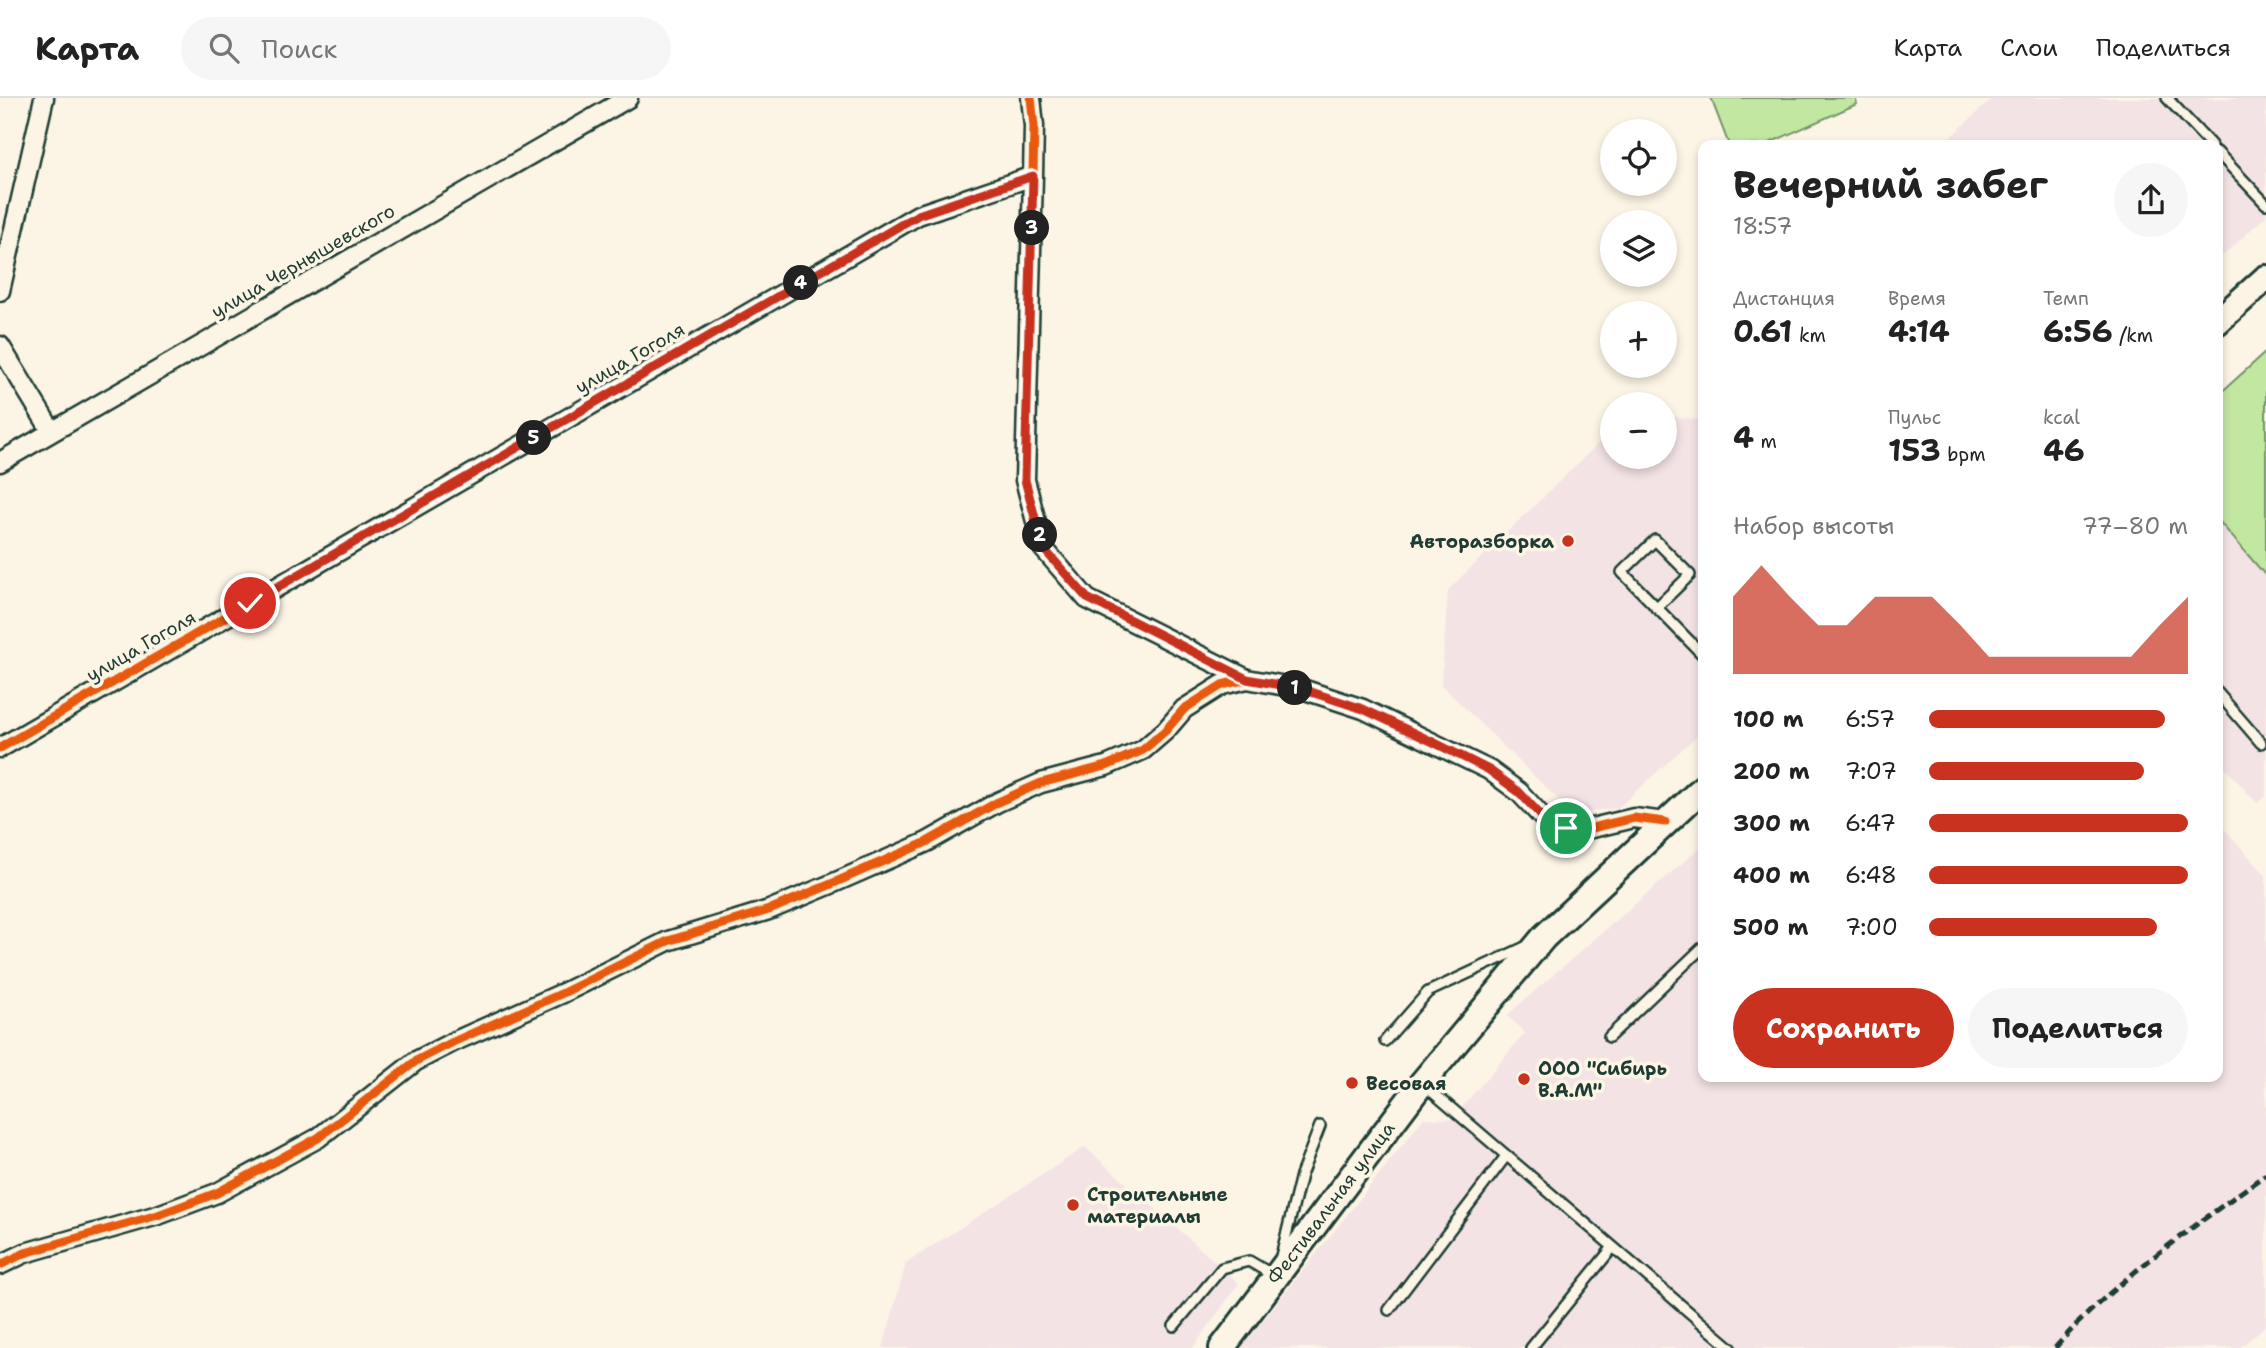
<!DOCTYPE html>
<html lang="ru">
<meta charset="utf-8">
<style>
:root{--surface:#fff;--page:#f6f6f6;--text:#222;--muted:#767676;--line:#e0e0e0;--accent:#c8321e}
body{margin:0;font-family:"Shantell Sans",sans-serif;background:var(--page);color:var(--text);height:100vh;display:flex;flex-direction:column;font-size:26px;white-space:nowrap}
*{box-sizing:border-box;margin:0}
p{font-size:23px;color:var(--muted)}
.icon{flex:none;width:38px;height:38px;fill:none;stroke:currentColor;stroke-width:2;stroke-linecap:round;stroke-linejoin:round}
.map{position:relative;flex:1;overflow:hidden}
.drawer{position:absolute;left:1698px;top:42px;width:525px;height:942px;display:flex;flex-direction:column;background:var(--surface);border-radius:14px;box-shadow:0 4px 10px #0003}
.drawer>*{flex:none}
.tools{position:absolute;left:1600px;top:21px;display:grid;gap:14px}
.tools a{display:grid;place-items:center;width:77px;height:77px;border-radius:50%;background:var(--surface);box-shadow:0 4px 10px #0003;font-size:35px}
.pin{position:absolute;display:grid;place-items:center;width:60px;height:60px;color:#fff;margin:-30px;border:4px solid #fff;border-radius:50%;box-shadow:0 2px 7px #0007}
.km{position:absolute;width:35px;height:35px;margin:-18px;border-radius:50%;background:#222;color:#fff;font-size:19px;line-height:35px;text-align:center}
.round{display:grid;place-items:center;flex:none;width:74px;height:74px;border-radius:37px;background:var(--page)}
.overview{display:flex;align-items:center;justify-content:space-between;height:119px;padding:0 35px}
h1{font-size:38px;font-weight:700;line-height:52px}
.metrics{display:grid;grid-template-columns:repeat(3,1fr);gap:10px;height:119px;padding:7px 35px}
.metrics div{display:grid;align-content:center}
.metrics b{font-size:30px;font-weight:700}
.metrics small{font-size:19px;font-weight:400}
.metrics p{font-size:19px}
.chart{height:196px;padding:14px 35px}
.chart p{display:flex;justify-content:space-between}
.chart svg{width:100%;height:126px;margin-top:7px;fill:var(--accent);opacity:.7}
.cta{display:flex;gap:14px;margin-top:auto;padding:14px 35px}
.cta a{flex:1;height:80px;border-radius:42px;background:var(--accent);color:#fff;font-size:28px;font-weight:700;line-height:80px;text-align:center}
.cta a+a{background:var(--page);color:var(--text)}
ul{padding:0 35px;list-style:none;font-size:23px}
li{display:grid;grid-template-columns:112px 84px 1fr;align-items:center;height:52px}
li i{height:18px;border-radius:9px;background:var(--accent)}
header{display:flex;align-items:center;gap:42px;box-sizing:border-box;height:98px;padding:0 35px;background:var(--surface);border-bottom:2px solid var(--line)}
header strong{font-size:33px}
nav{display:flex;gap:38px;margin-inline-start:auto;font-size:24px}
.search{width:490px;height:63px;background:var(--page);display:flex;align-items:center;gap:18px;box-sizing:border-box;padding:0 24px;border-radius:38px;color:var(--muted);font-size:26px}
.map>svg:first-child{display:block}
.built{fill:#f4e3e4}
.green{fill:#c2e7a1;stroke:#70926a;stroke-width:2}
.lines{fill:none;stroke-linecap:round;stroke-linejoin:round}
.service-casing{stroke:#1f3d34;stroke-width:14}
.minor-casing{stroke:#1f3d34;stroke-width:23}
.secondary-casing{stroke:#1f3d34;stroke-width:30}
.service{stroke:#fcf5e5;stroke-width:9}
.minor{stroke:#fcf5e5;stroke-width:18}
.secondary{stroke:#fcf5e5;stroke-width:24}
.rail{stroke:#1f3d34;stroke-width:5;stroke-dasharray:10 5;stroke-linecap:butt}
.cycleway-casing{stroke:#fcf5e5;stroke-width:13}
.cycleway{stroke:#e8590c;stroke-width:9}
.route-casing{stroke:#fff;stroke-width:14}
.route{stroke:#c8321e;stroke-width:9}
.poi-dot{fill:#c8321e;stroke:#fcf5e5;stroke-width:2.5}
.labels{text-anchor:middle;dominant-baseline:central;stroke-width:7;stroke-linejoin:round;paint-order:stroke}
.street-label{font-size:19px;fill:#1f3d34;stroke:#fcf5e5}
.poi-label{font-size:19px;font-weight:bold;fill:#1f3d34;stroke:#fcf5e5;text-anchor:start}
</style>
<header>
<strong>Карта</strong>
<div class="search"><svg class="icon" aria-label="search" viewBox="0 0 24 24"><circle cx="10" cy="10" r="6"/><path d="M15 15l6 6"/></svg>Поиск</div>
<nav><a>Карта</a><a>Слои</a><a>Поделиться</a></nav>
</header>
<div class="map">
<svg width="2266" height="1250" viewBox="0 0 2266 1250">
<rect width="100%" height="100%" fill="#fcf5e5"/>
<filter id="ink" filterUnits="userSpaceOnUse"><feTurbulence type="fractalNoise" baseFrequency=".0143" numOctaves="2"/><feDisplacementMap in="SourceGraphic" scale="14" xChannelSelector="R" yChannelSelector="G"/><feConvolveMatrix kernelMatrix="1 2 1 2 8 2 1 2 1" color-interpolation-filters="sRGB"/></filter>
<g filter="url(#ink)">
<path class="built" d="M1993,0H2266V118L2217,163V47H1942Z
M1664,318L1703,322V632L1618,710L1573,716L1441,587L1448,492L1612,332V359H1664Z
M2217,421L2266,478V698L2257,705L2217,661Z
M2217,723L2266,777V1227L2240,1250H1241L1424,1020L1452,1021L1525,935L1507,917L1703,747V978H2217Z
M1085,1049L1239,1185L1193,1250H883L906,1165Z"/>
<path class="green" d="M1711,0H1855L1857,6L1765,47H1729Z
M2266,254V478L2217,421V298Z"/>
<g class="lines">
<g class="service-casing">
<path id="service" d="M2167,0L2211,47
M2217,54L2266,106
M1656,510L1690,477L1655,442L1622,474L1703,557
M2217,594L2261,645
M1609,939L1703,849
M1385,943L1428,894L1527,848
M1423,986L1731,1250
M1281,1158L1301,1077L1320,1028
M1389,1212L1506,1058
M1174,1228L1222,1170L1249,1163L1273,1177
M1531,1250L1613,1149"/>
</g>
<g class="minor-casing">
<path id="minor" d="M1033,78L1025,382L1043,450L1087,501L1247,581
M0,193L44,0
M0,248L51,332
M0,364L628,0
M0,650L918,117L1033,78L1034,28L1031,0
M0,1167L25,1155L158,1117L217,1095L318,1040L416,963L453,944L563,895L668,843L769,812L829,787L927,744L998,704L1041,685L1106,668L1143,652L1166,632L1184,611L1222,587L1247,581L1302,591L1363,611L1489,672L1519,694L1548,725L1566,730H1592L1634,720L1665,724"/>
</g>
<g class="secondary-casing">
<path id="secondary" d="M2217,224L2266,180
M1222,1250L1422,985L1544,839L1703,690"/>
</g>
<use href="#service" class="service"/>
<use href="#minor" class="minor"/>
<use href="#secondary" class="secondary"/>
<path class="rail" d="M2055,1250C2115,1181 2193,1130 2266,1076"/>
<g class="cycleway-casing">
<path id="cycleway" d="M0,650L918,117L1033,78L1034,28L1031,0
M0,1167L25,1155L158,1117L217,1095L318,1040L416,963L453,944L563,895L668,843L769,812L829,787L927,744L998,704L1041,685L1106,668L1143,652L1166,632L1184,611L1222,587L1247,581L1302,591L1363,611L1489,672L1519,694L1548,725L1566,730H1592L1634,720L1665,724"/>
</g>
<use href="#cycleway" class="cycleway"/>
</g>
</g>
<g class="lines" filter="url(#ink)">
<g class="route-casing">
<path id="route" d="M250,505L918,117L1033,78L1025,382L1043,450L1087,500L1247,581L1302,591L1363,611L1433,644L1489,672L1519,694L1548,725L1566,730"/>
</g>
<use href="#route" class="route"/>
</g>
<g class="poi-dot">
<circle cx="1568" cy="443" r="7"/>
<circle cx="1524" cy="981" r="7"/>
<circle cx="1352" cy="985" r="7"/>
<circle cx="1073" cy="1107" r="7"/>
</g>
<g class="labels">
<g class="street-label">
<text transform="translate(303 163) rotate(-30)">улица Чернышевского</text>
<text transform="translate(630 260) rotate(-30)">улица Гоголя</text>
<text transform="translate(141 548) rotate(-30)">улица Гоголя</text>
<text transform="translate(1331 1105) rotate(-53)">Фестивальная улица</text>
</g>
<g class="poi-label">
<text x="1554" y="443" text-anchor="end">Авторазборка</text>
<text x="1538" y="970">ООО "Сибирь<tspan x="1538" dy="22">В.А.М"</tspan></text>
<text x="1366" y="985">Весовая</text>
<text x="1087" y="1096">Строительные<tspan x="1087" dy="22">материалы</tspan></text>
</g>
</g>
</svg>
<div class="tools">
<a><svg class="icon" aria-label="locate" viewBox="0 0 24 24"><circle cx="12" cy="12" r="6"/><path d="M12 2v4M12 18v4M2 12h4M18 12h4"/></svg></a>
<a><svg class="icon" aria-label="layers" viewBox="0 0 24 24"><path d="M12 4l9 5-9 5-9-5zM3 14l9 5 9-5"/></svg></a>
<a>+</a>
<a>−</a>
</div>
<div class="pin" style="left:1566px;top:730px;background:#1e9e55"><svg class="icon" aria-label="arrive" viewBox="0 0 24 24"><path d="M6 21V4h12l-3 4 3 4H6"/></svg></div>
<div class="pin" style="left:250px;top:505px;background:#d93025"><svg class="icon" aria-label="check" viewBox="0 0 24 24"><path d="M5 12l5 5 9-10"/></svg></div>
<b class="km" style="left:1295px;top:590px">1</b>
<b class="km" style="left:1040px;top:437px">2</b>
<b class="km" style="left:1032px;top:130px">3</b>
<b class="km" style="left:801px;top:185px">4</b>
<b class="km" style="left:534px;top:340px">5</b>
<section class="drawer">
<div class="overview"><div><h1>Вечерний забег</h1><p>18:57</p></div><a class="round"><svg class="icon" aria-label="share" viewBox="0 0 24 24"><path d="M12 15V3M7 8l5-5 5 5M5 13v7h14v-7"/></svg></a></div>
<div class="metrics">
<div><p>Дистанция</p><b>0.61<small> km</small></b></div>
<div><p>Время</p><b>4:14</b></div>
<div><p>Темп</p><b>6:56<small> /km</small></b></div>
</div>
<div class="metrics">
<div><b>4<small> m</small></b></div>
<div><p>Пульс</p><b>153<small> bpm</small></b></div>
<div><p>kcal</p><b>46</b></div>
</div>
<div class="chart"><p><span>Набор высоты</span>77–80 m</p>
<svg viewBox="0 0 160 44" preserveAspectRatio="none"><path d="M0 44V17L10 6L20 17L30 27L40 27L50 17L60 17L70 17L80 27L90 38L100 38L110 38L120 38L130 38L140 38L150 27L160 17V44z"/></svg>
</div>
<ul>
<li><b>100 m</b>6:57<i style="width:91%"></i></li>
<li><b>200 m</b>7:07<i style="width:83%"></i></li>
<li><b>300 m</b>6:47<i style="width:100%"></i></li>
<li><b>400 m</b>6:48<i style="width:100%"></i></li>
<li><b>500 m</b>7:00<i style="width:88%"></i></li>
</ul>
<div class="cta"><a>Сохранить</a><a>Поделиться</a></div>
</section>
</div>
